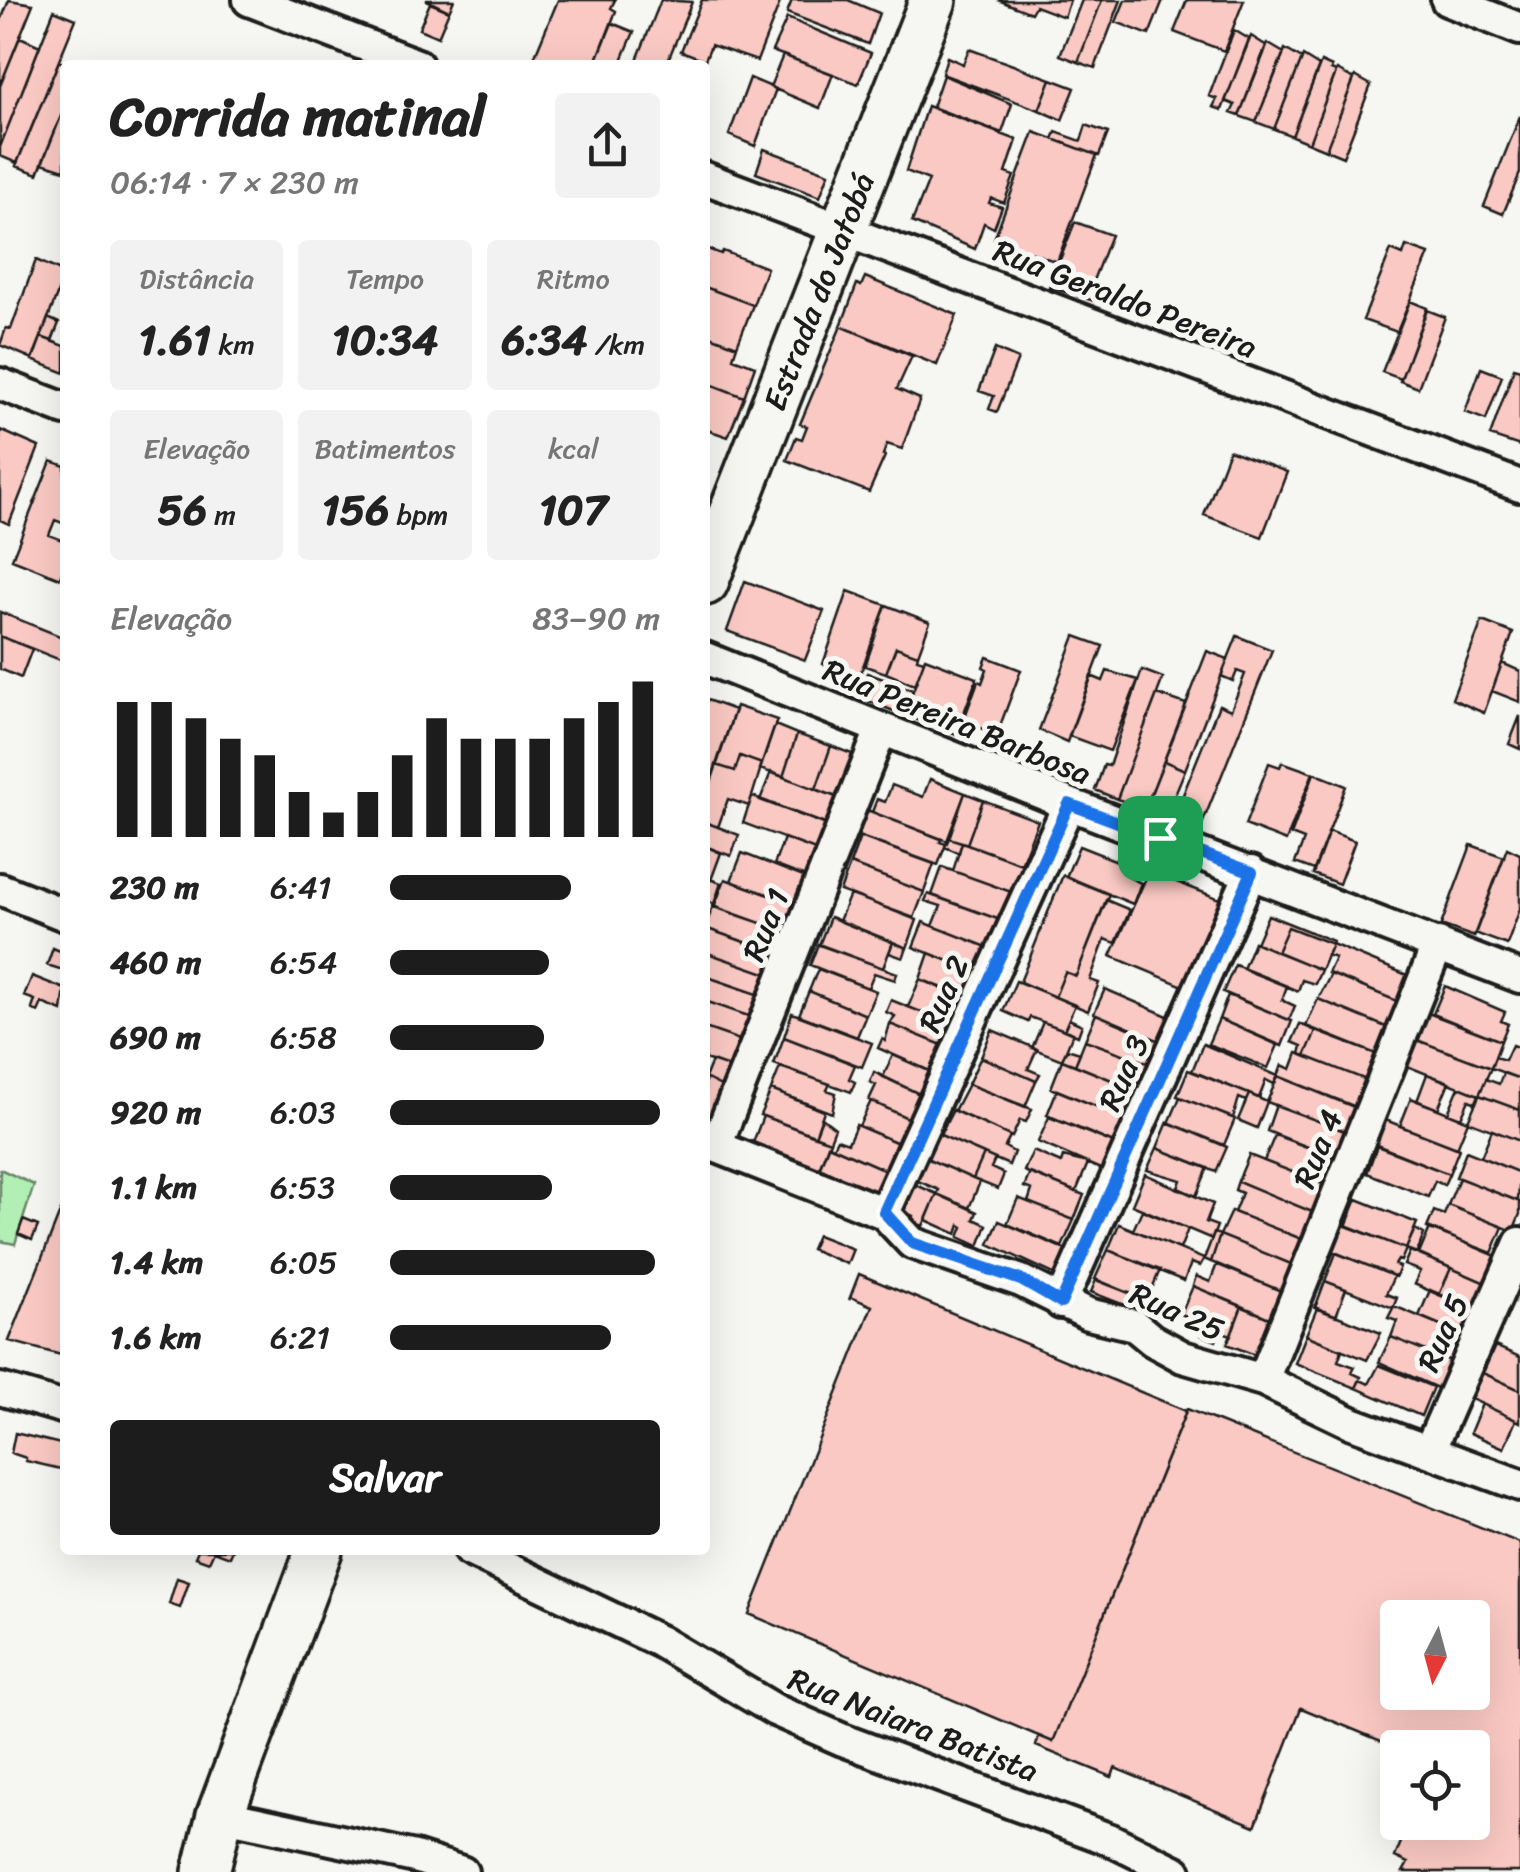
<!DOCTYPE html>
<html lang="pt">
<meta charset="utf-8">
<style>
:root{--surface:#fff;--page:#f2f2f2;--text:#222;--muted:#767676;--accent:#1c1c1c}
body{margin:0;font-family:Sriracha,sans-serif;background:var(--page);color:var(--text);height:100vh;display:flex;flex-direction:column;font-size:38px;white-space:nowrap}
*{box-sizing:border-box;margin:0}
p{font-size:32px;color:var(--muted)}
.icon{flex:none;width:55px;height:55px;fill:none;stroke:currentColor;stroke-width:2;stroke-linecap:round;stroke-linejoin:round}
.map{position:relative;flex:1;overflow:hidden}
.panel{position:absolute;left:60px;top:60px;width:650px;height:1495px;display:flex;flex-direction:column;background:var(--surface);border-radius:10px;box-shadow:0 10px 40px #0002}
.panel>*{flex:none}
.needle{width:65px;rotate:186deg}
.controls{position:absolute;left:1380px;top:1600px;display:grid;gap:20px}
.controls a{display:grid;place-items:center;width:110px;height:110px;border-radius:10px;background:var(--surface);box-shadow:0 10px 40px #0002;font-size:50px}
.pin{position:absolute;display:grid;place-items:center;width:85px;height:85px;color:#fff;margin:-42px;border-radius:20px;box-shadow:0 5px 15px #0006}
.round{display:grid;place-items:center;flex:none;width:105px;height:105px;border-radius:10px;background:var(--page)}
.head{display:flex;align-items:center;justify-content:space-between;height:170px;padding:0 50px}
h1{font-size:55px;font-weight:700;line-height:75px}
.stats{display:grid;grid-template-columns:repeat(3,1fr);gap:15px;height:170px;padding:10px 50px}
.stats div{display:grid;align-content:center;border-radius:10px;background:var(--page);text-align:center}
.stats b{font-size:42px;font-weight:700}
.stats small{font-size:28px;font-weight:400}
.stats p{font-size:28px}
.chart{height:280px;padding:20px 50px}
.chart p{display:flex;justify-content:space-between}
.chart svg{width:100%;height:180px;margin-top:10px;stroke:var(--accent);stroke-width:6}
.action{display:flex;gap:20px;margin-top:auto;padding:20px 50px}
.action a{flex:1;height:115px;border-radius:10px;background:var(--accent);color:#fff;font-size:40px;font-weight:700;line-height:115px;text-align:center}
ul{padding:0 50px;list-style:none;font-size:32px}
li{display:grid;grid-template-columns:160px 120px 1fr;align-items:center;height:75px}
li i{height:25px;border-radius:12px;background:var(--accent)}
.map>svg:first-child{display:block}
.green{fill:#b2efb5;stroke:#678668;stroke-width:2.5}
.building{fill:#fac9c3;stroke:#1c1c1c;stroke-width:2.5;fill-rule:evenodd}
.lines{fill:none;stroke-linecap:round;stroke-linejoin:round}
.street-casing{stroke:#1c1c1c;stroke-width:38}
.secondary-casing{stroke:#1c1c1c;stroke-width:52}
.street{stroke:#f6f6f2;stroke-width:30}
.secondary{stroke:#f6f6f2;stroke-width:45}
.route-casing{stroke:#fff;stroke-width:20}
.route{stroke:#1a73e8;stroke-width:12}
.labels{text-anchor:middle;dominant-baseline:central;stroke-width:10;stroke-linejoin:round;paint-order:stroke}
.street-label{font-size:32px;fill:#1c1c1c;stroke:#f6f6f2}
</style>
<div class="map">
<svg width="1520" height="1872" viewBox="0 0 1520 1872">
<rect width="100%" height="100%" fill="#f6f6f2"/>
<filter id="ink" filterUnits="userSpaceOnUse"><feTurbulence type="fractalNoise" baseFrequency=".01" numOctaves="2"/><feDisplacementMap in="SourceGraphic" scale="20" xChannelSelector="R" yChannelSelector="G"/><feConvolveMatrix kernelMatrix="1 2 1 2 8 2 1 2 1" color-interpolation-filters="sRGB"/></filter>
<g filter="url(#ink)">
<path class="green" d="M0,1169L34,1185L15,1244L0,1241Z"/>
<path class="building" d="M9,0L33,4L0,86V23Z
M426,0H454L449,11Z
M558,0H615L611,8L616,11L595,65H531Z
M661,0L692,2L666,65H635Z
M702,0H781L757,61L711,45L705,60L681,51Z
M792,0H848L879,13L868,44L787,13Z
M998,0H1070L1064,17L1035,6L1031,13Z
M1082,0H1102L1078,62L1060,55Z
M1102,0H1121L1095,68L1078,62Z
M1125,0H1163L1149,35L1116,22Z
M1187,0H1244L1224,51L1174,32Z
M430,3L449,11L438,37L419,29Z
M54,10L76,19L17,163L0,156V147Z
M787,18L871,53L858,84L772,51Z
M612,23L634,32L620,65H595Z
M1234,30L1249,39L1222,110L1213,107L1217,99L1209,96Z
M1251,36L1267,46L1239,116L1231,113L1235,105L1225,101Z
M20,37L40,46L0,147V86Z
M1267,43L1284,53L1256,122L1239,116Z
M969,49L1051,79L1039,110L942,74L947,57L963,64Z
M1285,49L1302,59L1274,129L1256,122Z
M783,55L833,74L820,108L770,87Z
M1303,56L1319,66L1292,136L1274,129Z
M59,61L69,65H65V106L38,174L16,166Z
M1321,62L1332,67L1331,70L1336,72L1309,143L1292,136Z
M1337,70L1354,79L1326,150L1309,143Z
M943,75L1012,104L1002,133L932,107Z
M1355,76L1371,85L1343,157L1326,150Z
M750,78L776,89L755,146L729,135Z
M1051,79L1075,88L1062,120L1039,110Z
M65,106V168L64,170L42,163Z
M927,106L1017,140L1006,173L1014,176L1004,203L991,198L989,203L1002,207L994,228L984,223L975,249L912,222L929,180L906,171Z
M1520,116V173L1503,214L1484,206Z
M1086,125L1108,133L1099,156L1053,139L1056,132L1081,141Z
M1034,132L1097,155L1057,262L994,239Z
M764,149L829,173L820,197L756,173Z
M1075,222L1111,235L1090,288L1101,293L1097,302L1049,287Z
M1406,246L1429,254L1397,332L1363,320L1391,250L1403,255Z
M705,248L721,254L723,251L767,268L753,305L705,287Z
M36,260L65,273L33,359L0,345L6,328L11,329Z
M865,277L957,315L937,365L841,326L857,284L861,286Z
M705,287L753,305L737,346L705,334Z
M1410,301L1427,308L1401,379L1382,372Z
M1427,310L1445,317L1418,388L1400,381Z
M48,318L59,323L52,341L41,337Z
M841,326L912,356L897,389L920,399L902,449L887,444L883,455L885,456L869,492L787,460L796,437L802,439L807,426L800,424Z
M705,334L737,346L733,358L755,366L744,397L705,382Z
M41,337L65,346V373L32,360Z
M995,349L1018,359L997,412L989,409L994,396L979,391Z
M1481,368L1502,376L1486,420L1465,412Z
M1514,368L1520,370V446L1490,436Z
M705,382L744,397L728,437L705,429Z
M0,430L39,447L9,524L0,520Z
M1229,450L1287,472L1262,537L1204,515Z
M51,461L65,466V524L55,520L49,535L65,541V565L60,578L12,559Z
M745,581L824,611L805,660L727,631Z
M848,591L886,605L859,677L823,664Z
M886,605L930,622L918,655L896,647L886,673L865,666Z
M0,612L65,638V662L0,636Z
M1482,621L1513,633L1484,713L1452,699Z
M0,636L32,649L21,678L0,669Z
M1075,636L1103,646L1067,742L1039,730Z
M1237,636L1272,650L1199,832L1172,822L1219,705L1231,710L1245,674L1237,671L1233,681L1221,676Z
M896,647L918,655L917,659L924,661L915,685L886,673Z
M1207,651L1228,659L1185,770L1164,761Z
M987,657L1021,670L997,734L963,722L978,681L982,683L987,669L983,667Z
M925,658L977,678L956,734L904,715Z
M1502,663L1520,671V702L1492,691Z
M1142,670L1163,678L1117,799L1095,790L1104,765L1109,766Z
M1107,671L1138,680L1110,751L1069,736L1091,676L1103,681Z
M867,673L913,690L904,715L858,697Z
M1157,694L1186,704L1145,809L1117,799Z
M707,700L735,710L705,800V704Z
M736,706L777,720L762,764L740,756L735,771L716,765Z
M1520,716V749L1509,744Z
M775,725L797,734L783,777L760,769Z
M797,734L831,746L816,789L783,777Z
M831,746L852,754L845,772L853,775L844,800L816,789Z
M740,756L762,764L749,806L728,799L718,827L705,822V800L716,765L735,771Z
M1164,761L1185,770L1166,816L1145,809Z
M1282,762L1313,773L1286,841L1245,825L1269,763L1280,767Z
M771,772L836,797L826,825L760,800Z
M1314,773L1346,786L1314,870L1295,863L1304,840L1291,835Z
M930,779L965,793L947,841L872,812L877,799L885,802L892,785L923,797Z
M965,793L983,800L967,844L949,838Z
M752,796L833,827L823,853L743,823Z
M983,800L1038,821L1021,864L967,844Z
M867,810L941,839L940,842L946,844L938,865L858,836Z
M705,822L739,835L731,856L705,846Z
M1329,831L1355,841L1339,884L1313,874Z
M860,837L934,864L924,892L850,864Z
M784,838L818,851L808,878L774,865Z
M949,838L962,842L959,853L945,847Z
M962,842L1025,865L1014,893L953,871Z
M1471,845L1504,857L1474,937L1441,925Z
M705,846L721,853L711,880L705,877Z
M1079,846L1135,868L1130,878L1141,883L1133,904L1066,877Z
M1507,848L1520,854V909L1507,945L1475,933Z
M742,853L811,880L801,906L731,881Z
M850,864L924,892L914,918L840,891Z
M942,867L1014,893L1003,921L932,895Z
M1149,871L1222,900L1183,986L1111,956Z
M1063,875L1109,894L1076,976L1065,972L1055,997L1020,982Z
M705,877L721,883L714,904L705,900Z
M725,879L794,904L784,931L714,907Z
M850,894L917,920L907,948L839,921Z
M928,894L1003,921L992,949L933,926L941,906L925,901Z
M1106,900L1130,910L1116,943L1105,939L1090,980L1099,983L1088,1011L1055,997L1065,972L1076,976Z
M713,906L789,933L780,954L705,928Z
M1268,915L1333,941L1332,944L1288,927L1277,952L1256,943Z
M830,917L893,942L883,968L819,945Z
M923,922L992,949L982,974L913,947Z
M1288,927L1332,944L1321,970L1277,952Z
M705,928L784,956L776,977L705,952Z
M893,942L907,948L903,958L889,953Z
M1254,942L1321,970L1315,984L1302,980L1298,991L1243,969Z
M818,944L897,973L895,980L874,973L868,988L810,965Z
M1332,944L1407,975L1397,1001L1328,973L1335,958L1327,955Z
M53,948L65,953L63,970L47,965Z
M705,952L776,977L769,998L705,976Z
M929,953L984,975L973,1000L920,979Z
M1235,965L1287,986L1282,1000L1295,1006L1289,1020L1223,992Z
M818,969L876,991L866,1015L809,991Z
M1331,974L1397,1001L1386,1027L1318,999Z
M32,976L65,989L62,1011L42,1003L38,1012L32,1009L35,1000L24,996Z
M705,976L765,997L757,1019L705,1001Z
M920,979L950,992L940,1019L908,1007Z
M1016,981L1075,1005L1064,1030L1030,1017L1028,1022L1003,1011Z
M1445,986L1505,1012L1501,1021L1508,1024L1501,1041L1433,1014Z
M1105,989L1170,1017L1160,1041L1094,1013Z
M809,991L866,1015L857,1037L799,1015Z
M950,992L973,1000L961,1028L940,1019Z
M1228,995L1292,1021L1282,1046L1219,1019Z
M1318,999L1386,1027L1376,1054L1306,1026Z
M891,1000L961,1028L952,1049L890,1024L895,1016L886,1012Z
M705,1001L757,1019L748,1043L705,1028Z
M792,1013L872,1043L862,1067L784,1037Z
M1428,1013L1501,1041L1491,1068L1417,1040Z
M1096,1014L1160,1041L1150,1064L1085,1040Z
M1069,1019L1082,1025L1078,1036L1064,1030Z
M1219,1019L1278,1045L1268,1068L1208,1044Z
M1043,1022L1073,1033L1062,1060L1032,1048Z
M890,1024L952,1049L941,1076L878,1048L882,1039L885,1041Z
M1300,1024L1316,1031L1305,1056L1300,1054L1302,1046L1292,1042Z
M705,1028L748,1043L738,1070L705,1059Z
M992,1030L1037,1049L1028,1069L1040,1074L1036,1081L981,1057Z
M1316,1031L1376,1054L1366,1080L1305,1056Z
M784,1037L855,1065L849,1079L855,1082L851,1092L774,1064Z
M1085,1040L1150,1064L1139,1091L1075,1065Z
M1417,1040L1491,1068L1479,1095L1407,1066Z
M1203,1044L1278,1076L1274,1084L1266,1080L1259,1098L1192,1071Z
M1512,1045L1520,1048V1079L1491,1068L1495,1057L1505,1060Z
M1067,1049L1080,1053L1075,1065L1062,1060Z
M1297,1053L1372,1082L1356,1107L1278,1076L1282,1065L1291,1069Z
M893,1055L938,1075L928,1098L883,1077Z
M981,1057L1036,1081L1025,1107L968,1084Z
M1062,1060L1139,1091L1127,1119L1051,1088Z
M712,1061L734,1069L727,1089L705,1078Z
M780,1067L830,1084L827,1090L836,1093L832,1113L771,1090Z
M1188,1070L1249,1094L1246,1101L1239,1098L1233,1118L1177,1096Z
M874,1072L928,1098L916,1122L869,1100L876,1085L870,1082Z
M1503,1073L1520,1079V1110L1479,1095L1486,1079L1499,1084Z
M1427,1074L1449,1082L1438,1109L1417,1101Z
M1278,1076L1354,1107L1345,1131L1267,1102Z
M705,1078L727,1089L712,1129L705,1126Z
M968,1084L1032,1109L1026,1122L1020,1120L1012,1137L954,1111Z
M1459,1087L1479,1095L1476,1103L1469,1100L1461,1118L1448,1113Z
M771,1090L824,1111L815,1136L760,1115Z
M1057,1090L1127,1119L1116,1144L1047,1115Z
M1249,1094L1267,1102L1257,1128L1238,1120Z
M1479,1095L1520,1110V1141L1468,1121Z
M1180,1097L1235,1119L1224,1145L1169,1123Z
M1411,1098L1468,1121L1457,1148L1400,1126Z
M871,1101L916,1122L905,1146L859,1126Z
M1276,1105L1347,1132L1336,1158L1267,1131Z
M953,1110L1010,1136L1005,1147L1014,1152L1009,1165L940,1135Z
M763,1116L830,1141L818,1172L752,1145Z
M1049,1117L1116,1144L1105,1171L1038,1142Z
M822,1118L835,1128L830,1141L815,1136Z
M1383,1119L1459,1149L1449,1174L1374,1144Z
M1168,1122L1227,1147L1216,1172L1157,1148Z
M856,1125L905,1146L892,1173L833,1147L837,1139L848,1143Z
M1492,1130L1520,1141V1173L1481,1157Z
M936,1133L984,1154L973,1179L924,1157Z
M1275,1135L1339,1159L1328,1186L1264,1161Z
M828,1145L892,1173L874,1208L814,1182Z
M1377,1146L1449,1174L1444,1185L1435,1181L1428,1197L1367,1173Z
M1157,1148L1208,1168L1196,1196L1178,1188L1181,1180L1147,1170Z
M1033,1151L1061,1163L1063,1157L1088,1163L1076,1192L1024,1171Z
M1466,1151L1520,1173L1518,1201L1456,1177Z
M984,1154L995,1159L991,1168L1004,1174L998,1189L973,1179Z
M1249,1155L1328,1186L1317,1214L1238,1181Z
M926,1158L980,1182L969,1208L937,1194L939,1190L913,1179Z
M1030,1173L1084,1195L1074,1220L1028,1202L1032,1190L1024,1187Z
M1145,1174L1213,1204L1206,1222L1217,1226L1212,1239L1132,1205Z
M1459,1178L1520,1202V1214L1513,1231L1448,1205Z
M1238,1181L1317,1214L1306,1241L1234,1212L1242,1193L1235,1190Z
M909,1182L937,1194L923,1226L911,1221L913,1216L896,1208Z
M937,1194L977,1212L974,1219L987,1225L979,1246L959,1237L963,1227L960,1225L957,1234L926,1220Z
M1018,1198L1074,1220L1062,1247L1007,1224Z
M1357,1199L1417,1223L1406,1249L1346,1226Z
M65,1200V1356L9,1341Z
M1448,1205L1503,1227L1492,1253L1427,1228L1434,1211L1444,1215Z
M1142,1210L1188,1229L1180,1249L1133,1230Z
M1231,1211L1307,1241L1296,1266L1220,1235Z
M23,1220L38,1226L32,1240L18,1234Z
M999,1221L1069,1251L1058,1276L989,1244Z
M1119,1224L1204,1259L1200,1266L1191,1263L1184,1281L1108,1250Z
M1343,1224L1406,1249L1401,1261L1398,1260L1395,1265L1400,1267L1396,1277L1332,1251Z
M1430,1228L1501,1258L1490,1285L1419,1254Z
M1415,1229L1424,1234L1417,1253L1406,1249Z
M1214,1233L1220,1235L1211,1262L1204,1259Z
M817,1235L853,1249L847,1264L811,1249Z
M1220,1235L1291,1264L1281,1291L1211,1262Z
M1108,1250L1160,1270L1150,1293L1144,1290L1141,1298L1095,1279Z
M1410,1251L1451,1268L1439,1295L1414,1284L1420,1271L1404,1265Z
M1336,1253L1394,1276L1386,1294L1397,1298L1393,1308L1325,1281Z
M1217,1264L1281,1291L1269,1318L1193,1286L1196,1276L1210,1282Z
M1451,1268L1490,1285L1479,1311L1439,1295Z
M859,1274L1186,1411L1053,1742L749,1614L872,1306L851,1297L849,1300Z
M1096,1280L1147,1300L1142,1312L1091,1292Z
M1325,1281L1346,1289L1336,1316L1315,1308Z
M1193,1286L1242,1306L1231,1335L1220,1331L1216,1341L1201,1335L1205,1325L1181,1314Z
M1430,1290L1474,1309L1462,1334L1419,1316Z
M1242,1306L1269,1318L1255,1355L1227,1344Z
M1394,1306L1462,1334L1451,1361L1391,1337L1397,1321L1388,1318Z
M1317,1308L1381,1333L1367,1360L1306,1335Z
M1306,1335L1342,1350L1338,1361L1355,1367L1352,1373L1361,1377L1356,1388L1295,1363Z
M1391,1337L1456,1363L1444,1391L1379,1362Z
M1495,1346L1520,1357V1390L1483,1373Z
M1379,1365L1433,1387L1421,1416L1356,1388L1360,1380L1369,1384Z
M1483,1373L1520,1390V1422L1471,1399Z
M1482,1404L1516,1420L1504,1448L1470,1433Z
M1187,1409L1520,1543V1872H1403L1408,1863L1395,1857L1409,1822H1472V1748H1398L1301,1708L1255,1826L1115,1768L1112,1777L1036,1746L1039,1736L1053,1742ZM1398,1618H1472V1692H1398Z
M15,1433L65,1445V1470L26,1461V1458L11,1453Z
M198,1550H233L230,1557L214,1551L209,1562L195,1557Z
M177,1578L189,1582L180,1608L169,1604Z"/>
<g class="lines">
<g class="street-casing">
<path id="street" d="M249,0L417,65
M1447,0L1520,29
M705,178L1520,486
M0,384L65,409
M705,658L1069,804L1520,977
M0,889L65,915
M705,1142L884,1213L912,1243L1021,1281L1088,1314L1134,1325L1152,1340L1183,1357L1263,1380L1352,1423L1520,1485
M716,1146L881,730
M884,1213L1069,804
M1061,1303L1251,872
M1263,1380L1438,944
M0,1389L65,1408
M1429,1451L1520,1243
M469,1550L659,1641L775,1710L843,1740L1111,1840L1176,1872
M220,1815L415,1857L462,1872"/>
</g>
<g class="secondary-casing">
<g id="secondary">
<path id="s1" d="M705,582L933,0"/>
<path d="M206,1872L220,1815L319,1550"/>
</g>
</g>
<use href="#street" class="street"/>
<use href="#secondary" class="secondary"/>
</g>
</g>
<g class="lines" filter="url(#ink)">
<g class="route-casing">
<path id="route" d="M1069,804L1252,872L1061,1303L1021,1280L912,1243L884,1212Z"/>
</g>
<use href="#route" class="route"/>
</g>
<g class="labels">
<g class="street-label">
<text stroke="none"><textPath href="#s1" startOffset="312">Estrada do Jatobá</textPath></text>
<text transform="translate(1125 299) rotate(21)">Rua Geraldo Pereira</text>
<text transform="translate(957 722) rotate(22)">Rua Pereira Barbosa</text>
<text transform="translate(766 925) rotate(-68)">Rua 1</text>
<text transform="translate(944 994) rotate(-66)">Rua 2</text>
<text transform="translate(1124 1073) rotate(-66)">Rua 3</text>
<text transform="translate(1318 1149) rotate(-68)">Rua 4</text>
<text transform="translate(1177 1312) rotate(24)">Rua 25</text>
<text transform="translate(1443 1333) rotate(-66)">Rua 5</text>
<text transform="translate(913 1725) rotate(21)">Rua Naiara Batista</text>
</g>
</g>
</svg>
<div class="controls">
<a><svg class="needle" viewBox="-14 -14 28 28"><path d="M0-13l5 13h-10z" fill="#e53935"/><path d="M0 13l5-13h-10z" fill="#767676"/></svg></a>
<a><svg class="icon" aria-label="locate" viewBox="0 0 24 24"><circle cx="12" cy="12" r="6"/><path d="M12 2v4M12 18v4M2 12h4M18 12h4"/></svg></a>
</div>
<div class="pin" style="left:1160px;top:838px;background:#1e9e55"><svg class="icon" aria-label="arrive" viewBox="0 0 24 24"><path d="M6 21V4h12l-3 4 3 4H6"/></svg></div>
<section class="panel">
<div class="head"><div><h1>Corrida matinal</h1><p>06:14 · 7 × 230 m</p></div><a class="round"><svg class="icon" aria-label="share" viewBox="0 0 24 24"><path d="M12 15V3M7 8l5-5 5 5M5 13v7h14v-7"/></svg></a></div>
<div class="stats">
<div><p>Distância</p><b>1.61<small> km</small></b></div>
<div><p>Tempo</p><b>10:34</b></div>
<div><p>Ritmo</p><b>6:34<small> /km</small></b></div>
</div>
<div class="stats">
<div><p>Elevação</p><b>56<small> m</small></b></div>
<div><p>Batimentos</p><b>156<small> bpm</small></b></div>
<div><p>kcal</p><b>107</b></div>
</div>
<div class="chart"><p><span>Elevação</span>83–90 m</p>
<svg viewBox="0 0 160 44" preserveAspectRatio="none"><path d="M5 44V11M15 44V11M25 44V15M35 44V20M45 44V24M55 44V33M65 44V38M75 44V33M85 44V24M95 44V15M105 44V20M115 44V20M125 44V20M135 44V15M145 44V11M155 44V6"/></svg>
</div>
<ul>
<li><b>230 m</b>6:41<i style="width:67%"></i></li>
<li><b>460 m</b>6:54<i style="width:59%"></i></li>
<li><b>690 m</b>6:58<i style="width:57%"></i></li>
<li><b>920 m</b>6:03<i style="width:100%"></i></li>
<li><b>1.1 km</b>6:53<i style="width:60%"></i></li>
<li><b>1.4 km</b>6:05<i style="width:98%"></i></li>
<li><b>1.6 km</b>6:21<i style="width:82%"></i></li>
</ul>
<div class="action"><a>Salvar</a></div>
</section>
</div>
